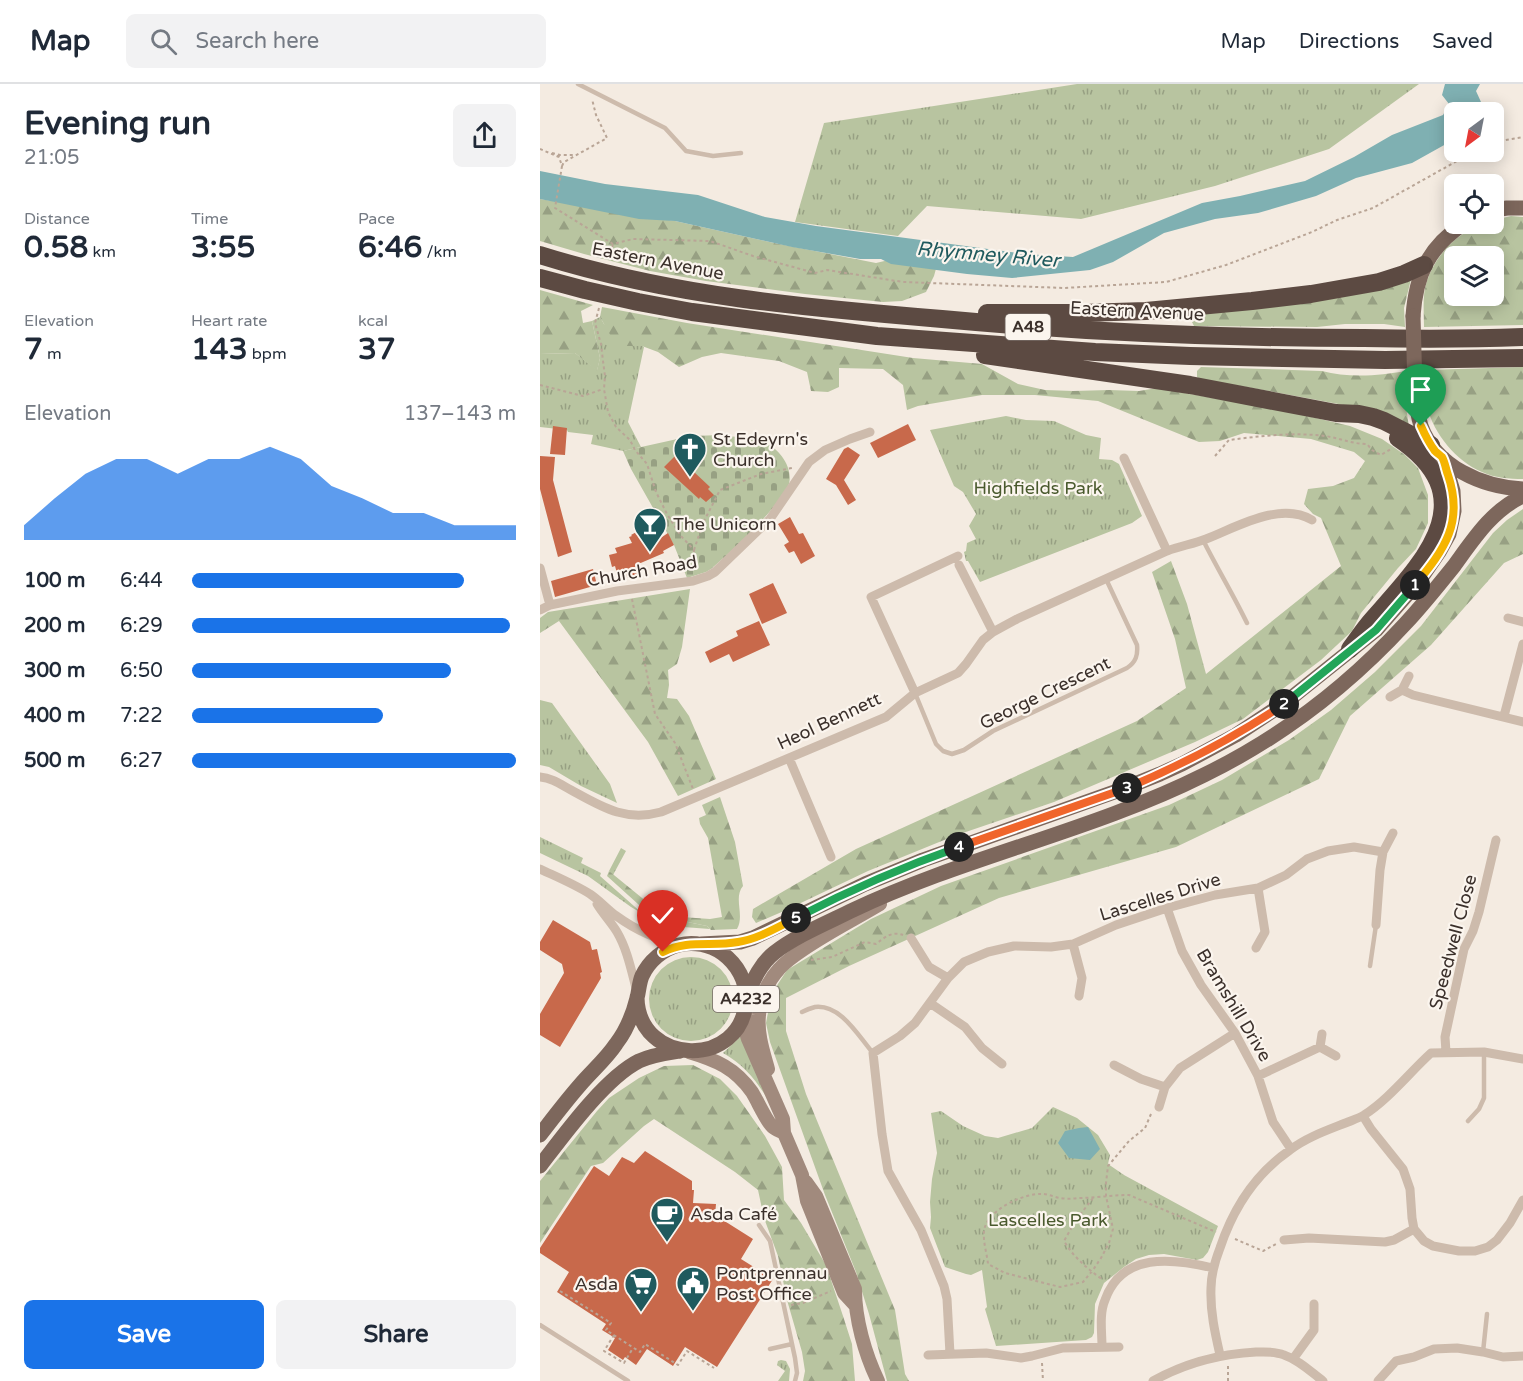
<!DOCTYPE html>
<meta charset="utf-8">
<style>
:root{--surface:#fff;--page:#f2f2f3;--text:#1f2937;--muted:#747a83;--line:#e0e1e3;--accent:#1a73e8}
body{margin:0;font-family:"Varela Round",sans-serif;background:var(--page);color:var(--text);height:100vh;display:flex;flex-direction:column;font-size:22px;white-space:nowrap}
*{box-sizing:border-box;margin:0}
p{font-size:20px;color:var(--muted)}
.icon{flex:none;width:33px;height:33px;fill:none;stroke:currentColor;stroke-width:2;stroke-linecap:round;stroke-linejoin:round}
.map{position:relative;flex:1;overflow:hidden}
.details{display:flex;flex-direction:column;background:var(--surface);width:540px}
.details>*{flex:none}
.needle{width:39px;rotate:212deg}
.fabs{position:absolute;left:904px;top:18px;display:grid;gap:12px}
.fabs a{display:grid;place-items:center;width:60px;height:60px;border-radius:9px;background:var(--surface);box-shadow:0 3px 15px #0003;font-size:30px}
.pin{position:absolute;display:grid;place-items:center;width:51px;height:51px;color:#fff;margin:-62px -26px;border-radius:50% 50% 50% 0;rotate:-45deg;box-shadow:0 0 6px #0007}
.pin .icon{rotate:45deg}
.km{position:absolute;width:30px;height:30px;margin:-15px;border-radius:50%;background:#222;color:#fff;font-size:16px;line-height:30px;text-align:center}
.round{display:grid;place-items:center;flex:none;width:63px;height:63px;border-radius:9px;background:var(--page)}
.summary{display:flex;align-items:center;justify-content:space-between;height:102px;padding:0 24px}
h1{font-size:33px;font-weight:700;line-height:45px}
.figures{display:grid;grid-template-columns:repeat(3,1fr);gap:9px;height:102px;padding:6px 24px}
.figures div{display:grid;align-content:center}
.figures b{font-size:30px;font-weight:700}
.figures small{font-size:16px;font-weight:400}
.figures p{font-size:16px}
.chart{height:168px;padding:12px 24px}
.chart p{display:flex;justify-content:space-between}
.chart svg{width:100%;height:108px;margin-top:6px;fill:var(--accent);opacity:.7}
.primary-button{display:flex;gap:12px;margin-top:auto;padding:12px 24px}
.primary-button a{flex:1;height:69px;border-radius:9px;background:var(--accent);color:#fff;font-size:24px;font-weight:700;line-height:69px;text-align:center}
.primary-button a+a{background:var(--page);color:var(--text)}
ul{padding:0 24px;list-style:none;font-size:20px}
li{display:grid;grid-template-columns:96px 72px 1fr;align-items:center;height:45px}
li i{height:15px;border-radius:8px;background:var(--accent)}
header{display:flex;align-items:center;gap:36px;box-sizing:border-box;height:84px;padding:0 30px;background:var(--surface);border-bottom:2px solid var(--line)}
header strong{font-size:28px}
nav{display:flex;gap:33px;margin-inline-start:auto;font-size:21px}
.search{width:420px;height:54px;background:var(--page);display:flex;align-items:center;gap:15px;box-sizing:border-box;padding:0 21px;border-radius:9px;color:var(--muted);font-size:22px}
main{display:flex;flex:1;min-height:0}
.map>svg:first-child{display:block}
.grass{fill:url(#grass-tufts)}
.forest{fill:url(#forest-firs);fill-rule:evenodd}
.cemetery{fill:url(#cemetery-stones)}
.water{fill:#7fb0b2}
.building{fill:#c8694b}
.lines{fill:none;stroke-linecap:round;stroke-linejoin:round}
.path{stroke:#b9a596;stroke-width:2;stroke-dasharray:3 3;stroke-linecap:butt}
.lane{stroke:#cdbbac;stroke-width:4.5}
.street{stroke:#cdbbac;stroke-width:9}
.secondary{stroke:#a18a7d;stroke-width:14}
.primary{stroke:#7d675c;stroke-width:15}
.highway{stroke:#5c4a42;stroke-width:18}
.primary-bridge{stroke:#7d675c;stroke-width:15}
.split-1-casing{stroke:#fff;stroke-width:12}
.split-2-casing{stroke:#fff;stroke-width:12}
.split-3-casing{stroke:#fff;stroke-width:12}
.split-4-casing{stroke:#fff;stroke-width:12}
.split-5-casing{stroke:#fff;stroke-width:12}
.split-6-casing{stroke:#fff;stroke-width:12}
.split-1{stroke:#f5b400;stroke-width:8}
.split-2{stroke:#22a559;stroke-width:8}
.split-3{stroke:#f0652b;stroke-width:8}
.split-4{stroke:#f0652b;stroke-width:8}
.split-5{stroke:#22a559;stroke-width:8}
.split-6{stroke:#f5b400;stroke-width:8}
.labels{text-anchor:middle;dominant-baseline:central;stroke-width:4.5;stroke-linejoin:round;paint-order:stroke}
.shield{fill:#fbf5ee;stroke:#756b66;stroke-width:1.5}
.shield-label{font-size:16px;font-weight:bold;fill:#3b302b}
.street-label{font-size:18px;fill:#3b302b;stroke:#fbf5ee}
.poi-label{font-size:18px;fill:#3b302b;stroke:#fbf5ee;text-anchor:start}
.park-label{font-size:18px;fill:#4a5a2e;stroke:#fbf5ee}
.water-label{font-size:20px;font-style:italic;fill:#1f5a5e;stroke:#fbf5ee}
</style>
<header>
<strong>Map</strong>
<div class="search"><svg class="icon" aria-label="search" viewBox="0 0 24 24"><circle cx="10" cy="10" r="6"/><path d="M15 15l6 6"/></svg>Search here</div>
<nav><a>Map</a><a>Directions</a><a>Saved</a></nav>
</header>
<main>
<section class="details">
<div class="summary"><div><h1>Evening run</h1><p>21:05</p></div><a class="round"><svg class="icon" aria-label="share" viewBox="0 0 24 24"><path d="M12 15V3M7 8l5-5 5 5M5 13v7h14v-7"/></svg></a></div>
<div class="figures">
<div><p>Distance</p><b>0.58<small> km</small></b></div>
<div><p>Time</p><b>3:55</b></div>
<div><p>Pace</p><b>6:46<small> /km</small></b></div>
</div>
<div class="figures">
<div><p>Elevation</p><b>7<small> m</small></b></div>
<div><p>Heart rate</p><b>143<small> bpm</small></b></div>
<div><p>kcal</p><b>37</b></div>
</div>
<div class="chart"><p><span>Elevation</span>137–143 m</p>
<svg viewBox="0 0 160 44" preserveAspectRatio="none"><path d="M0 44V38L10 27L20 17L30 11L40 11L50 17L60 11L70 11L80 6L90 11L100 22L110 27L120 33L130 33L140 38L150 38L160 38V44z"/></svg>
</div>
<ul>
<li><b>100 m</b>6:44<i style="width:84%"></i></li>
<li><b>200 m</b>6:29<i style="width:98%"></i></li>
<li><b>300 m</b>6:50<i style="width:80%"></i></li>
<li><b>400 m</b>7:22<i style="width:59%"></i></li>
<li><b>500 m</b>6:27<i style="width:100%"></i></li>
</ul>
<div class="primary-button"><a>Save</a><a>Share</a></div>
</section>
<div class="map">
<svg width="983" height="1297" viewBox="0 0 983 1297">
<defs>
<pattern id="grass-tufts" width="24" height="20" patternUnits="userSpaceOnUse" patternTransform="scale(1.5)"><rect width="24" height="20" fill="#b8c4a0"/><path d="M3 7l-1-3M5 7V3M7 7l1-3M15 17l-1-3M17 17v-4M19 17l1-3" fill="none" stroke="#97a083"/></pattern>
<pattern id="forest-firs" width="22" height="20" patternUnits="userSpaceOnUse" patternTransform="scale(1.5)"><rect width="22" height="20" fill="#b8c4a0"/><path d="M5 1l3.5 6h-7zM16 11l3.5 6h-7z" fill="#97a083"/></pattern>
<pattern id="cemetery-stones" width="16" height="16" patternUnits="userSpaceOnUse" patternTransform="scale(1.5)"><rect width="16" height="16" fill="#b8c4a0"/><path d="M2 7V4a2 2 0 0 1 4 0v3zM10 15v-3a2 2 0 0 1 4 0v3z" fill="#97a083"/></pattern>
</defs>
<rect width="100%" height="100%" fill="#f4ebe1"/>
<path class="grass" d="M537,0H879L789,65L675,102L541,135L387,122L358,152L255,138L284,39Z
M60,233L64,240L104,263L88,338L101,363L83,367L51,360L53,351L28,348L27,346L0,343V270L35,269L57,286L60,274L52,237Z
M466,332L486,336L514,337L546,351L561,354L559,375L572,376L579,380L602,432L592,439L440,498L428,477H426L424,468L426,467L427,459L436,455L429,442L436,430L423,408L414,402L390,346Z
M0,616L12,619L70,700L77,719L41,702L9,683L0,681Z
M0,753L43,774L41,779L61,789L60,792L103,830L91,823L48,792L0,769Z
M81,764L86,767L73,791L69,787Z
M109,830L167,842L170,845L143,843L111,834Z
M109 915a42 42 0 1 1 84 0a42 42 0 1 1-84 0Z
M201,952L227,1014C215,995 203,980 183,969Z
M513,1023L537,1034L558,1051L570,1071L568,1080L584,1091L678,1142L668,1168L663,1174L657,1176L624,1170L609,1171L596,1175L584,1183L564,1199L555,1220L554,1249L552,1253L546,1256L456,1262L445,1225L447,1223L442,1186L431,1191L426,1190L405,1183L390,1144L391,1133L390,1118L392,1095L397,1069L391,1029L401,1027L423,1042L445,1052L458,1054L492,1044Z
M241,1276L246,1277L250,1285L249,1297H238L245,1287L237,1281L238,1277Z"/>
<path class="forest" d="M0,115L135,137L234,159L336,179L353,175L397,181L394,192L386,208L362,217L343,218L265,210L166,197L110,187L44,170L0,157Z
M971,132L983,133V241L884,243C884,228 882,211 887,197C896,169 924,140 954,140V136ZM915,172H954V212H915Z
M871,195L864,224L865,243L844,240H805L777,243L654,242L651,236L655,229Z
M0,206L53,221L41,227L43,239L52,237L60,274L57,287L35,269L0,270Z
M62,223L147,239L373,274L442,280L478,300L505,306L533,307L569,306L599,307L617,304L746,327L810,342L842,355L865,371L878,384L888,411V439L876,465L858,484L821,529L812,547L781,576L703,635L655,658L514,718L414,752L328,787L244,827L216,839L212,833L213,825L316,765L597,637L646,604L635,555L612,488L631,477L647,520L666,590L801,482L781,434L773,430L764,420L768,405L793,402L814,394L825,377L814,368L771,355L704,349L680,357L659,358L558,317L495,311H442L378,322L367,326L363,301L343,285L299,284V303L288,308L271,307L267,288L239,277L181,269L162,273L139,283L118,268L102,262H85L72,254L60,233Z
M661,283L782,287C807,294 840,292 865,287L866,323L869,343L809,322L729,307L660,295L657,293V287Z
M983,283V395C969,395 955,394 942,388C916,377 894,350 887,323C884,311 885,298 885,286Z
M983,425V470L964,479L891,561L810,632L779,695L636,763L459,814L309,882L246,914V947L266,1010L355,1226L365,1290L369,1297H347L329,1230L316,1188L285,1111L230,958L226,939L229,923L236,903L247,886L331,835L401,802L629,721L682,696L749,656L791,626L835,588L881,542L953,449L967,436Z
M150,505L142,563L137,580L128,586L129,601L127,614L137,615L149,632L176,695L138,712L108,658L19,537L0,549V534L8,528Z
M180,713L195,758L203,802C193,814 205,831 197,845L171,846L167,842L109,830L67,792L69,787L118,827L142,833L170,835L182,833L168,754L160,740L159,734L166,731L162,721Z
M153,981L180,995L197,1012L225,1052L242,1083L244,1116L261,1139L286,1181L303,1232L312,1260L315,1297H263L265,1287L262,1268L247,1216L238,1172L224,1134L218,1106L195,1088L114,1035L104,1042L63,1079L51,1082L0,1159V1097L57,1027L69,1014L99,994L124,982Z"/>
<path class="cemetery" d="M183,351C194,353 215,354 224,358C240,365 255,385 248,403C246,407 242,411 240,415C220,441 196,463 171,485L166,488L147,494L134,461L91,385L83,367L151,352Z"/>
<path class="water" d="M905,0H940L936,7L941,18L942,27L941,28H915V55L872,79L816,94L776,112L718,129L675,135L624,149L573,178L550,186L472,194L427,190L351,180L341,175H320L252,163L135,137L99,135L0,115V87L65,100L158,111L225,133L276,142L485,170L533,173L662,119L700,112L765,97L814,73L852,51L903,31L909,20L902,11Z
M548,1043L560,1065L550,1076L529,1074L518,1059L525,1047L539,1044Z"/>
<path class="building" d="M368,340L376,356L338,374L330,359Z
M13,342L27,344L25,371L10,370Z
M308,363L320,371L304,396L316,416L308,421L296,401L286,395L304,365Z
M136,371L170,403L168,405L174,411L166,418L160,413L159,415L124,383Z
M0,372L15,373L13,396L32,468L18,473L0,405Z
M250,433L259,450L263,449L275,472L261,480L254,467L249,469L244,461L249,458L238,440Z
M114,438L122,453L128,449L134,461L123,467L124,469L96,481L99,491L87,494L86,491L78,493L75,482L72,483L69,471L77,469L75,464L92,459L89,453L92,452L91,451Z
M53,485L57,501L15,513L11,497Z
M233,499L247,529L222,540L209,510Z
M219,537L230,561L193,578L189,570L170,579L165,568L198,552L196,547Z
M13,836L50,858L52,866L57,865L62,888L60,889L61,894L20,963L0,951V930L24,889L22,880L0,866V858Z
M105,1067L152,1097V1106H154L153,1119L176,1120L175,1131L213,1155L201,1175L233,1195L177,1283L145,1263L133,1282L107,1265L96,1281L85,1273L83,1276L68,1266L75,1254L62,1246L66,1240L17,1208L29,1188L0,1169V1164L54,1082L69,1092L82,1073L94,1079Z"/>
<g class="lines">
<path class="path" d="M954,58L983,53
M0,65L19,73L22,82L15,124L73,160L93,155L170,157L213,172L275,189L287,186L363,198L524,204L626,198L686,181L772,148L797,136L833,124L933,68
M12,69L20,71H33
M22,82L24,78L67,54L56,31L52,15
M69,175L73,160
M59,224L55,239L61,260L63,277L65,292L64,305L68,328L76,343L90,356L95,366L107,380L116,408L127,430L141,452L154,466V478L156,484
M0,301L43,312L63,305
M675,372L689,356C720,352 754,348 785,352C799,354 812,360 827,360L832,366L841,371L851,365
M154,466L163,439L180,406L221,390L252,384
M92,515L115,630L135,659L153,705
M271,876L292,873L325,858L336,860C345,853 352,847 363,851
M611,1030L605,1044L589,1057L568,1082L566,1099V1112L573,1145L569,1159L561,1174L553,1186L543,1198L520,1203L465,1189L448,1180C447,1170 443,1158 444,1148C445,1127 483,1109 502,1110C508,1110 514,1113 520,1114C526,1115 532,1115 538,1114C555,1114 572,1111 589,1111L676,1148
M553,1114L536,1136L524,1157C534,1174 548,1185 563,1196
M695,1155L723,1167L736,1160
M20,1207L71,1239L66,1246L100,1268L105,1260L138,1281L147,1267L174,1284
M251,1221L263,1219L291,1207
M74,1251L64,1267L84,1279L93,1264
M502,1279L503,1297
M688,1282V1297"/>
<path class="lane" d="M38,0L125,44L146,67L173,72L201,69
M663,456C677,484 693,510 707,539
M375,609L396,660L403,667L412,670L424,666L453,647L587,584C596,578 598,571 597,561L566,495
M830,882L836,841
M262,928C266,926 271,924 275,923C301,920 319,953 333,969
M928,1037L939,1025L944,1014V968
M219,1141L230,1157L255,1274L257,1289L255,1297
M0,1241L88,1297
M230,1265L252,1260
M943,1268L947,1230"/>
<path class="street" d="M584,374L627,467
M419,481L453,548
M0,484L10,521
M0,526L10,521L77,507L153,497L168,492L175,488L230,435L269,378L285,366L310,355L330,348
M968,534L983,538
M862,606L869,592
M375,609L331,513L418,472
M850,613L862,606L873,611L983,638
M964,632L983,560
M249,674L291,773
M0,693C12,694 20,700 31,706C62,723 85,738 121,728L346,633L375,609L418,589L426,580L443,556L453,548L477,535L627,467C640,462 653,460 666,455C697,443 740,417 772,436
M0,785C17,793 34,800 50,810C59,816 66,824 75,831C93,844 116,856 138,859
M57,820C63,830 71,838 77,848C87,865 91,885 96,904
M627,824L642,867L661,901L695,949L718,992L733,1038L751,1065
M836,841L840,786L843,768L853,749
M371,854L389,883L408,894L424,878L448,868L474,862L511,863L533,860L576,841L627,824L675,811L718,804L746,791L767,775L788,767L814,763L843,768
M533,860L542,894L539,912
M716,864L725,848L718,804
M408,894L375,939L360,952L333,969L342,1050L348,1087L381,1146L404,1202L407,1215L410,1270
M390,919L425,943L442,964L462,980
M782,950L780,963L796,972
M906,968L905,953L924,865L933,847L939,828L956,756
M574,981L601,995L625,1003
M718,992L780,963
M619,1023L625,1003L640,984L695,949
M823,1032L831,1045L863,1085L870,1105L872,1134L874,1145L884,1157L893,1162L919,1167H935L948,1163L957,1156L970,1139L983,1116
M744,1156L769,1154L845,1158L854,1156L874,1145
M562,1263C562,1248 559,1230 565,1216C582,1168 632,1174 673,1184
M388,1271L446,1269L481,1274L492,1272L523,1264L579,1263
M680,1271C675,1249 670,1227 671,1204C671,1190 675,1177 680,1164C693,1125 715,1090 750,1066C767,1053 788,1046 808,1038C813,1036 819,1034 824,1031C849,1015 869,989 891,969L944,968L983,975
M753,1275L774,1246V1220
M613,1297C645,1279 680,1270 716,1268C726,1268 735,1267 744,1271C759,1276 771,1288 783,1297
M838,1297L856,1277L874,1273L894,1265L917,1264L943,1268L963,1273L983,1272"/>
<path class="secondary" d="M205,928V945L208,955L243,1035L244,1049L262,1091L267,1117L304,1209L315,1221
M149,968C176,976 195,984 212,1008C218,1018 225,1034 231,1041C234,1045 240,1047 244,1049
M228,985C223,967 217,949 219,931C220,914 228,897 239,885C246,877 255,871 264,865C289,848 315,835 340,820
M266,1098L276,1112L315,1205C315,1235 325,1270 338,1297"/>
<path class="primary" d="M954,126L967,124H983
M873,232C876,191 888,164 923,140
M875,305C876,317 877,330 881,342C896,383 942,403 983,405
M161,860L200,858L213,854L325,800L383,776L580,706L620,690L642,680L696,651L746,618L836,546L879,497L899,468L909,450L914,427L913,407L903,374
M206,913C213,897 220,880 234,869C255,852 289,838 313,826C427,772 552,747 664,691C740,654 808,602 865,540C882,522 898,502 914,482C933,456 952,426 983,412
M0,1051C13,1034 26,1017 40,1001C52,987 66,975 76,960C86,947 93,930 97,914C99,907 99,899 102,892C109,877 123,865 139,861C154,857 170,861 182,869C197,880 207,897 206,916C203,985 98,983 97,913
M0,1082C23,1052 65,994 99,977C112,971 127,969 140,967"/>
<path class="highway" d="M0,171C130,212 267,224 402,235C542,248 683,254 824,254C877,255 930,255 983,253
M0,194L45,206L98,218L152,228L337,252L555,268L650,272L845,276L983,274
M447,229H542L606,227L712,217L771,210L839,198L864,190L884,181
M445,271L650,301L796,329L819,330L833,333L844,337L891,361
M810,565C817,556 824,545 832,536C883,478 948,415 858,354"/>
<path class="primary-bridge" d="M873,232L875,305"/>
</g>
<g class="lines">
<g class="split-1-casing">
<path id="split-1" d="M875,501C905,465 924,438 908,391C906,386 905,378 902,373C900,371 897,369 895,367C889,359 885,351 881,342"/>
</g>
<g class="split-2-casing">
<path id="split-2" d="M744,620L836,546L875,501"/>
</g>
<g class="split-3-casing">
<path id="split-3" d="M587,704C644,680 692,655 744,620"/>
</g>
<g class="split-4-casing">
<path id="split-4" d="M419,763L587,704"/>
</g>
<g class="split-5-casing">
<path id="split-5" d="M256,834C308,807 362,783 419,763"/>
</g>
<g class="split-6-casing">
<path id="split-6" d="M123,868C148,855 172,863 198,858C218,855 238,843 256,834"/>
</g>
<use href="#split-1" class="split-1"/>
<use href="#split-2" class="split-2"/>
<use href="#split-3" class="split-3"/>
<use href="#split-4" class="split-4"/>
<use href="#split-5" class="split-5"/>
<use href="#split-6" class="split-6"/>
</g>
<defs>
<g id="church-pin" transform="scale(1.725)"><path d="M0 17L-7.5 6A9.5 9.5 0 1 1 7.5 6Z" fill="#1f5a5e" stroke="#fbf5ee"/><path d="M-1.2-6h2.4v3.5h3.3v2.4h-3.3V6h-2.4V-.1h-3.3v-2.4h3.3Z" fill="#fff"/></g>
<g id="bar-pin" transform="scale(1.725)"><path d="M0 17L-7.5 6A9.5 9.5 0 1 1 7.5 6Z" fill="#1f5a5e" stroke="#fbf5ee"/><path d="M-6-5H6L.8 .8V4.5H3.5V6h-7V4.5H-.8V.8Z" fill="#fff"/></g>
<g id="cafe-pin" transform="scale(1.725)"><path d="M0 17L-7.5 6A9.5 9.5 0 1 1 7.5 6Z" fill="#1f5a5e" stroke="#fbf5ee"/><path d="M-5.5-4.5H6V0H3Q3 3.5 0 3.5H-2.5Q-5.5 3.5-5.5 0ZM3-3.2v2h1.7v-2ZM-6 4.5H4V6H-6Z" fill="#fff"/></g>
<g id="civic-pin" transform="scale(1.725)"><path d="M0 17L-7.5 6A9.5 9.5 0 1 1 7.5 6Z" fill="#1f5a5e" stroke="#fbf5ee"/><path d="M-.6-6.5H3V-4.5H.6V-3L4-1V1h2V6H-6V1h2V-1L-.6-3ZM-1.2 2.5V6h2.4V2.5Z" fill="#fff"/></g>
<g id="supermarket-pin" transform="scale(1.725)"><path d="M0 17L-7.5 6A9.5 9.5 0 1 1 7.5 6Z" fill="#1f5a5e" stroke="#fbf5ee"/><path d="M-6-5.5h2.5l.6 2H6L4.5 2H-2.5L-4.4-4H-6ZM-1.5 3.2a1.3 1.3 0 1 0 .1 0ZM3 3.2a1.3 1.3 0 1 0 .1 0Z" fill="#fff"/></g>
</defs>
<g fill-rule="evenodd">
<use href="#church-pin" x="150" y="365"/>
<use href="#bar-pin" x="110" y="440"/>
<use href="#cafe-pin" x="127" y="1130"/>
<use href="#civic-pin" x="153" y="1199"/>
<use href="#supermarket-pin" x="101" y="1200"/>
</g>
<g class="labels">
<g class="shield">
<rect x="465.5" y="230" width="45" height="26" rx="4.5"/>
<rect x="173" y="902" width="66" height="26" rx="4.5"/>
</g>
<g class="shield-label">
<text x="488" y="243">A48</text>
<text x="206" y="915">A4232</text>
</g>
<g class="street-label">
<text transform="translate(118 177) rotate(11)">Eastern Avenue</text>
<text transform="translate(597 227) rotate(3)">Eastern Avenue</text>
<text transform="translate(102 487) rotate(-10)">Church Road</text>
<text transform="translate(505 609) rotate(-26)">George Crescent</text>
<text transform="translate(289 637) rotate(-25)">Heol Bennett</text>
<text transform="translate(620 813) rotate(-17)">Lascelles Drive</text>
<text transform="translate(913 858) rotate(-75)">Speedwell Close</text>
<text transform="translate(694 921) rotate(59)">Bramshill Drive</text>
</g>
<g class="poi-label">
<text x="173" y="355">St Edeyrn's<tspan x="173" dy="21">Church</tspan></text>
<text x="133" y="440">The Unicorn</text>
<text x="150" y="1130">Asda Café</text>
<text x="176" y="1189">Pontprennau<tspan x="176" dy="21">Post Office</tspan></text>
<text x="78" y="1200" text-anchor="end">Asda</text>
</g>
<g class="park-label">
<text x="498" y="404">Highfields Park</text>
<text x="508" y="1136">Lascelles Park</text>
</g>
<g class="water-label">
<text transform="translate(448 171) rotate(5)">Rhymney River</text>
</g>
</g>
</svg>
<div class="fabs">
<a><svg class="needle" viewBox="-14 -14 28 28"><path d="M0-13l5 13h-10z" fill="#e53935"/><path d="M0 13l5-13h-10z" fill="#747a83"/></svg></a>
<a><svg class="icon" aria-label="locate" viewBox="0 0 24 24"><circle cx="12" cy="12" r="6"/><path d="M12 2v4M12 18v4M2 12h4M18 12h4"/></svg></a>
<a><svg class="icon" aria-label="layers" viewBox="0 0 24 24"><path d="M12 4l9 5-9 5-9-5zM3 14l9 5 9-5"/></svg></a>
</div>
<div class="pin" style="left:881px;top:342px;background:#1e9e55"><svg class="icon" aria-label="arrive" viewBox="0 0 24 24"><path d="M6 21V4h12l-3 4 3 4H6"/></svg></div>
<div class="pin" style="left:123px;top:868px;background:#d93025"><svg class="icon" aria-label="check" viewBox="0 0 24 24"><path d="M5 12l5 5 9-10"/></svg></div>
<b class="km" style="left:875px;top:501px">1</b>
<b class="km" style="left:744px;top:620px">2</b>
<b class="km" style="left:587px;top:704px">3</b>
<b class="km" style="left:419px;top:763px">4</b>
<b class="km" style="left:256px;top:834px">5</b>
</div>
</main>
